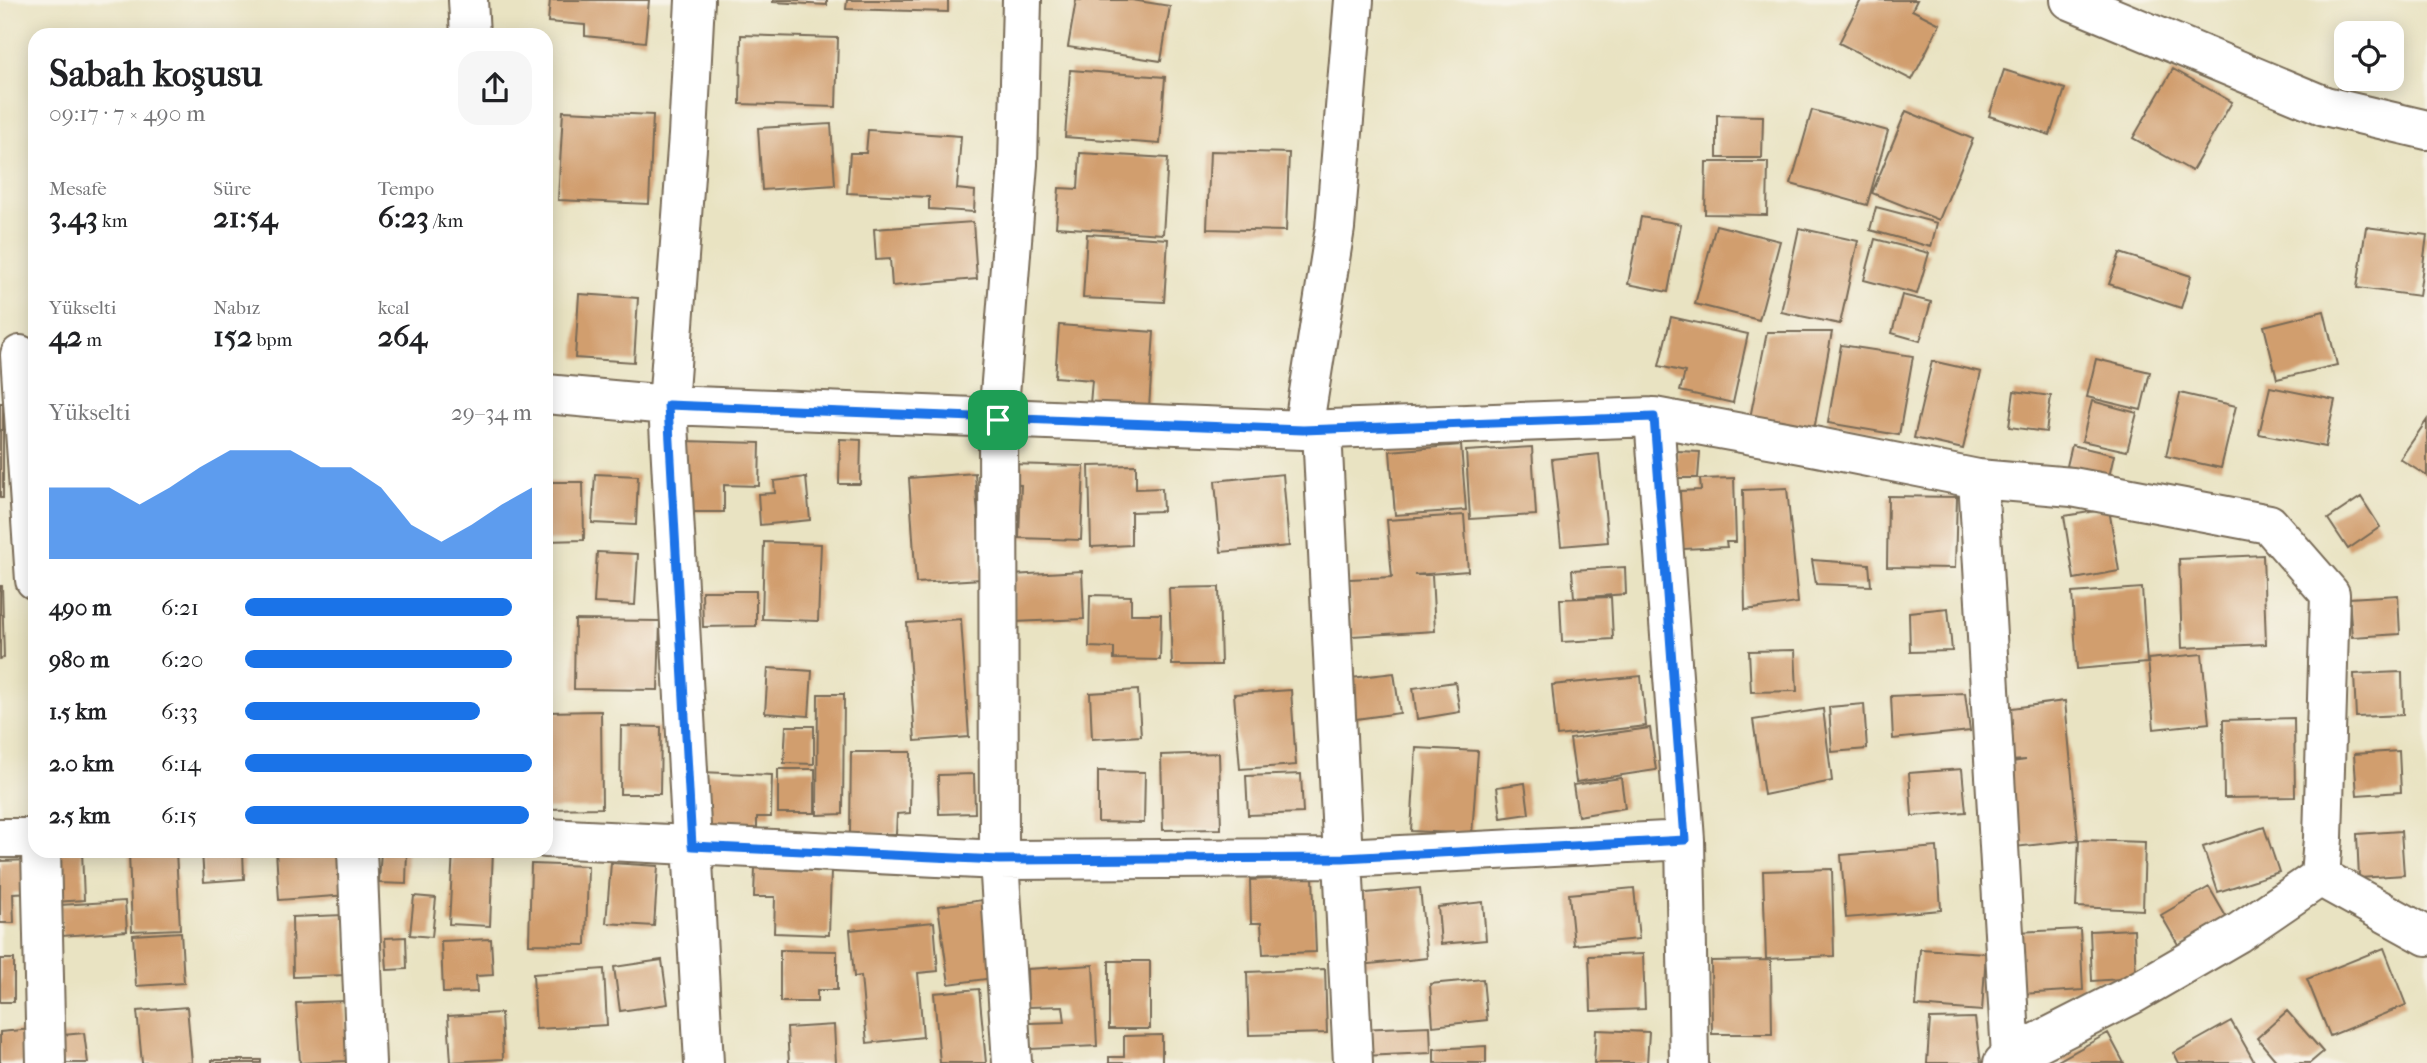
<!DOCTYPE html>
<html lang="tr">
<meta charset="utf-8">
<style>
:root{--surface:#fff;--page:#f6f6f6;--text:#202124;--muted:#757577;--accent:#1a73e8}
body{margin:0;font-family:"IM FELL French Canon",serif;background:var(--page);color:var(--text);height:100vh;display:flex;flex-direction:column;font-size:26px;white-space:nowrap}
*{box-sizing:border-box;margin:0}
p{font-size:23px;color:var(--muted)}
.icon{flex:none;width:38px;height:38px;fill:none;stroke:currentColor;stroke-width:2;stroke-linecap:round;stroke-linejoin:round}
.map{position:relative;flex:1;overflow:hidden}
.sheet{position:absolute;left:28px;top:28px;width:525px;height:830px;display:flex;flex-direction:column;background:var(--surface);border-radius:21px;box-shadow:0 4px 18px #0003}
.sheet>*{flex:none}
.tools{position:absolute;left:2334px;top:21px;display:grid;gap:14px}
.tools a{display:grid;place-items:center;width:70px;height:70px;border-radius:14px;background:var(--surface);box-shadow:0 4px 18px #0003;font-size:35px}
.pin{position:absolute;display:grid;place-items:center;width:60px;height:60px;color:#fff;margin:-30px;border-radius:14px;box-shadow:0 4px 10px #0006}
.round{display:grid;place-items:center;flex:none;width:74px;height:74px;border-radius:21px;background:var(--page)}
.head{display:flex;align-items:center;justify-content:space-between;height:119px;padding:0 21px}
h1{font-size:38px;font-weight:800;line-height:52px}
.stats{display:grid;grid-template-columns:repeat(3,1fr);gap:10px;height:119px;padding:7px 21px}
.stats div{display:grid;align-content:center}
.stats b{font-size:30px;font-weight:800}
.stats small{font-size:19px;font-weight:400}
.stats p{font-size:19px}
.chart{height:196px;padding:14px 21px}
.chart p{display:flex;justify-content:space-between}
.chart svg{width:100%;height:126px;margin-top:7px;fill:var(--accent);opacity:.7}
ul{padding:0 21px;list-style:none;font-size:23px}
li{display:grid;grid-template-columns:112px 84px 1fr;align-items:center;height:52px}
li i{height:18px;border-radius:9px;background:var(--accent)}
.map>svg:first-child{display:block}
.building{fill:#d19e6e}
.lines{fill:none;stroke-linecap:round;stroke-linejoin:round}
.minor-casing{stroke:#786b57;stroke-width:42}
.minor{stroke:#fff;stroke-width:38}
.route-casing{stroke:#fff;stroke-width:14}
.route{stroke:#1a73e8;stroke-width:9}
</style>
<div class="map">
<svg width="2427" height="1063" viewBox="0 0 2427 1063">
<rect width="100%" height="100%" fill="#f7f3e8"/>
<filter id="ink" filterUnits="userSpaceOnUse"><feTurbulence type="fractalNoise" baseFrequency=".0143" numOctaves="2"/><feDisplacementMap in="SourceGraphic" scale="14" xChannelSelector="R" yChannelSelector="G"/><feConvolveMatrix kernelMatrix="1 2 1 2 8 2 1 2 1" color-interpolation-filters="sRGB"/></filter>
<filter id="wash" filterUnits="userSpaceOnUse"><feTurbulence type="fractalNoise" baseFrequency=".00686" numOctaves="4" result="noise"/><feDisplacementMap in="SourceGraphic" scale="28" xChannelSelector="R" yChannelSelector="G"/><feGaussianBlur stdDeviation="1.57" result="paint"/><feColorMatrix in="noise" values="0 0 0 0 0 0 0 0 0 0 0 0 0 0 0 0 0 1.4 0 .05"/><feComposite in="paint" operator="in"/></filter>
<g filter="url(#wash)">
<rect width="100%" height="100%" fill="#e9e3c2"/>
<g id="blocks">
<path class="building" d="M550,0H649L645,42L585,36V25L548,22Z
M773,0H827V5L773,2Z
M847,0H948V12L846,9Z
M1076,0H1132L1170,6L1161,61L1068,47Z
M1861,0H1917L1912,10L1940,24L1912,80L1839,43Z
M741,35L838,38L836,107L740,104Z
M2173,69L2232,102L2192,171L2133,138Z
M1070,70L1165,77L1160,144L1065,137Z
M2004,70L2065,89L2050,135L1989,116Z
M1812,110L1888,131L1867,205L1791,184Z
M563,111L653,115L649,204L558,200Z
M1906,111L1973,139L1939,220L1872,193Z
M1717,115L1763,116L1762,158H1717Z
M831,124L835,185L762,190L758,128Z
M868,130L961,136L957,189L975,191L974,212L929,209V197L847,193L850,153H866Z
M1210,151L1289,153L1286,231L1207,229Z
M1080,153L1168,158L1163,234L1056,227L1059,188L1078,189Z
M1706,162H1768L1767,215L1705,214Z
M1876,207L1937,223L1931,247L1870,230Z
M1641,217L1681,224L1668,292L1628,284Z
M973,222L977,279L892,286L890,259L876,260L874,229Z
M1716,225L1780,241L1759,320L1695,304Z
M2366,227L2427,235L2419,296L2357,288Z
M1799,228L1858,241L1840,324L1781,312Z
M1087,234L1168,239L1164,302L1083,298Z
M1875,239L1929,253L1917,294L1864,280Z
M2120,253L2191,276L2181,308L2109,284Z
M579,294L638,298L634,362L575,358Z
M1902,295L1931,302L1920,341L1892,333Z
M2324,311L2337,365L2277,379L2264,326Z
M1671,317L1748,334L1733,403L1680,391L1685,372L1659,366Z
M1059,325L1154,332L1149,408L1090,404L1092,380L1055,377Z
M1767,332H1832L1814,430L1749,423Z
M1841,345L1913,356L1899,435L1828,423Z
M2096,359L2150,372L2141,410L2087,397Z
M1932,361L1981,372L1963,449L1914,438Z
M2270,387L2335,400L2325,447L2259,434Z
M2014,391L2051,396L2046,432L2009,427Z
M2180,393L2236,406L2221,468L2166,456Z
M2092,401L2137,413L2127,451L2082,441Z
M0,403H3V498H0Z
M2427,420V476L2400,459Z
M840,439L861,440L860,484H839Z
M682,441L760,443L759,486L724,485V512H680Z
M1461,445L1466,510L1395,515L1390,451Z
M2072,445L2114,455L2109,477L2067,466Z
M1532,447L1536,515L1470,519L1466,451Z
M1677,451L1700,452L1698,478H1674Z
M1599,454L1608,542L1561,546L1552,459Z
M1004,464L1084,466L1081,540L1019,538L1021,485L1003,484Z
M1136,465V489L1162,488L1163,511L1131,512V545L1091,547L1089,466Z
M975,473L982,579L916,583L909,478Z
M595,474L638,476L636,525L592,523Z
M1283,474L1289,546L1221,552L1215,481Z
M806,477L810,520L760,525L758,494L775,493L774,481Z
M1734,478L1736,542H1726L1727,547L1682,549L1680,491L1701,490L1700,479Z
M546,482H583L584,540L546,541Z
M1787,488L1798,603L1745,610L1743,490Z
M1888,496L1957,497L1955,568L1887,567Z
M2361,497L2380,527L2348,549L2328,519Z
M2109,509L2119,571L2074,579L2064,516Z
M1464,515L1468,571L1414,575H1432L1435,631L1352,636L1349,579L1392,577L1387,520Z
M764,542L821,544L818,621L762,619Z
M597,552L638,554L635,605L594,603Z
M2263,555L2266,644L2182,648L2179,559Z
M1812,560L1869,564L1871,586L1816,584Z
M1625,567L1626,594L1574,598L1572,570Z
M1082,571L1084,619L1014,622L1012,575Z
M0,586H2L4,658L0,659Z
M1219,587L1221,665H1172L1169,588Z
M2142,588L2147,663L2077,669L2072,593Z
M702,591H756V626L703,627Z
M1090,595L1131,596V614H1161L1160,660L1114,659V648L1089,647Z
M2398,595L2400,634L2352,637L2349,598Z
M1611,597L1613,639L1562,642L1560,599Z
M1948,608L1952,651L1910,652L1909,612Z
M961,619L969,737L915,741L907,623Z
M575,620L660,621L658,690L574,689Z
M1795,650L1797,691L1751,692L1749,651Z
M2202,654L2209,723L2154,729L2148,659Z
M768,668L812,671L809,716L765,713Z
M2402,672L2403,715L2356,717L2354,674Z
M1394,673L1400,713L1348,720L1343,679Z
M1641,676L1646,726L1557,736L1552,685Z
M1455,682L1460,712L1417,719L1413,688Z
M1138,690L1141,736L1092,739L1090,693Z
M1291,690L1296,765L1240,769L1234,694Z
M1965,693L1970,731L1893,739L1891,696Z
M818,694H844L843,814L817,815Z
M2065,701L2078,840L2015,847L2005,763L2026,760L2010,761L2004,709Z
M1864,704L1867,749L1832,752L1829,707Z
M1823,709L1832,781L1764,795L1753,720Z
M601,711L602,808L546,809V712Z
M2294,718L2295,797L2224,798L2223,720Z
M621,726L661,727L660,794H620Z
M786,726H814V764L784,763Z
M1650,728L1656,770L1576,782L1570,739Z
M1416,748L1478,751L1472,834L1411,831Z
M2399,751L2401,792L2357,795L2354,754Z
M851,752H911L910,813L897,814L896,834H850Z
M1219,753L1221,829L1163,830L1161,755Z
M778,769H815V813H778Z
M1962,769L1966,812L1912,816L1909,773Z
M1098,771L1145,772L1144,823L1098,822Z
M701,772L772,775L771,817H757V829L698,826Z
M974,774L975,813L939,814L938,775Z
M1301,774L1303,813L1248,815L1246,776Z
M1621,778L1625,808L1578,816L1573,785Z
M1525,783L1529,814L1501,818L1497,787Z
M2264,827L2279,872L2218,892L2203,847Z
M2401,831L2404,875L2359,878L2357,834Z
M2079,840L2145,842L2143,910L2076,907Z
M1937,847L1941,910L1846,918L1841,855Z
M243,850L244,879L204,882L202,852Z
M276,850H346L349,895L279,900Z
M381,850H407L406,884L379,883Z
M453,850H493L490,926L449,924Z
M82,851L84,900L54,902L52,853Z
M176,851L180,929L132,931L129,853Z
M34,860V892L13,893L14,923H0V861Z
M611,863L658,866L654,926L606,923Z
M531,864L588,866L586,945L529,944Z
M755,868L831,870L829,935L774,933L775,897H754Z
M1832,869L1834,956L1766,959L1763,871Z
M1313,877L1316,952L1263,954L1261,923H1251L1250,880Z
M2209,887L2228,920L2180,948L2161,915Z
M1420,888L1427,958L1351,966L1345,895Z
M1634,888L1639,939L1574,945L1569,894Z
M414,896L436,898L432,937L410,935Z
M990,899L1001,977L949,984L938,906Z
M125,901L127,931L62,936L60,905Z
M1483,902L1486,940L1441,944L1438,907Z
M344,915L346,975L293,977L292,917Z
M934,922L938,971L918,973L923,1037L867,1043L861,976L854,977L850,930Z
M2080,929L2083,990L2021,994L2018,932Z
M2134,929L2136,978L2092,981L2090,931Z
M181,932L184,983L136,986L133,935Z
M406,937L407,969L387,970L385,938Z
M491,939L493,975L476,976L477,992L443,993L441,941Z
M2384,948L2406,1005L2330,1036L2307,979Z
M1920,949L1986,953L1982,1011L1916,1006Z
M780,950L837,951V990H817V1002H780Z
M1643,954L1645,1009L1591,1011L1589,956Z
M0,959H14V1002H0Z
M662,960L668,1004L620,1011L614,967Z
M1771,960L1772,1034H1712L1711,961Z
M1109,961H1150V1029H1109Z
M1093,965L1097,1046L1030,1049L1029,1023L1065,1022L1063,1006L1028,1007L1027,969Z
M604,969L607,1025L536,1029L533,974Z
M1325,969L1327,1033L1249,1035L1247,972Z
M1483,979L1487,1020L1433,1026L1430,984Z
M979,989L986,1063H940L934,993Z
M345,1001L348,1061L300,1063L296,1003Z
M187,1007L192,1063H142L137,1011Z
M2287,1011L2323,1052L2310,1063H2278L2257,1038Z
M501,1013L503,1059L451,1062L448,1016Z
M1975,1018L1981,1063H1927L1930,1019Z
M2231,1021L2255,1063H2179L2174,1053Z
M834,1025L836,1063H789L787,1028Z
M1430,1026L1431,1053L1362,1056L1360,1029Z
M33,1029L36,1063H0V1032Z
M1596,1030L1649,1032L1647,1063H1594Z
M84,1033L88,1063H55L52,1036Z
M2108,1033L2124,1063H2059L2058,1061Z
M1162,1035V1063H1109V1057H1124V1036Z
M1486,1046V1063H1434V1049Z
M212,1060H261V1063H212Z"/>
</g>
</g>
<g filter="url(#ink)">
<use href="#blocks" fill-opacity="0" stroke="#786b57" stroke-width="2"/>
<g class="lines">
<g class="minor-casing">
<path id="minor" d="M468,0L470,35
M695,0L688,135L668,405L704,1063
M2070,0L2325,106L2427,130
M20,355L35,580
M546,394L668,405L1303,430L1654,417L1818,447L1978,479L2072,487L2269,524L2330,594L2323,838L2320,877L2238,933L2133,994L2011,1056L2003,1063
M1654,417L1685,840L1689,1063
M1303,430L1335,228L1354,0
M1322,430L1353,1063
M1978,479L2011,1056
M0,838H35
M546,838L999,860L1343,858L1685,840
M41,850L46,1063
M357,850L366,1063
M2320,877L2427,936
M1012,1063L999,860L998,420L1018,164L1022,0"/>
</g>
<use href="#minor" class="minor"/>
</g>
</g>
<g class="lines" filter="url(#ink)">
<g class="route-casing">
<path id="route" d="M668,405L1303,430L1654,417L1685,840L1343,858L999,860L692,846Z"/>
</g>
<use href="#route" class="route"/>
</g>
</svg>
<div class="tools">
<a><svg class="icon" aria-label="locate" viewBox="0 0 24 24"><circle cx="12" cy="12" r="6"/><path d="M12 2v4M12 18v4M2 12h4M18 12h4"/></svg></a>
</div>
<div class="pin" style="left:998px;top:420px;background:#1e9e55"><svg class="icon" aria-label="arrive" viewBox="0 0 24 24"><path d="M6 21V4h12l-3 4 3 4H6"/></svg></div>
<section class="sheet">
<div class="head"><div><h1>Sabah koşusu</h1><p>09:17 · 7 × 490 m</p></div><a class="round"><svg class="icon" aria-label="share" viewBox="0 0 24 24"><path d="M12 15V3M7 8l5-5 5 5M5 13v7h14v-7"/></svg></a></div>
<div class="stats">
<div><p>Mesafe</p><b>3.43<small> km</small></b></div>
<div><p>Süre</p><b>21:54</b></div>
<div><p>Tempo</p><b>6:23<small> /km</small></b></div>
</div>
<div class="stats">
<div><p>Yükselti</p><b>42<small> m</small></b></div>
<div><p>Nabız</p><b>152<small> bpm</small></b></div>
<div><p>kcal</p><b>264</b></div>
</div>
<div class="chart"><p><span>Yükselti</span>29–34 m</p>
<svg viewBox="0 0 160 44" preserveAspectRatio="none"><path d="M0 44V19L10 19L20 19L30 25L40 19L50 12L60 6L70 6L80 6L90 12L100 12L110 19L120 32L130 38L140 32L150 25L160 19V44z"/></svg>
</div>
<ul>
<li><b>490 m</b>6:21<i style="width:93%"></i></li>
<li><b>980 m</b>6:20<i style="width:93%"></i></li>
<li><b>1.5 km</b>6:33<i style="width:82%"></i></li>
<li><b>2.0 km</b>6:14<i style="width:100%"></i></li>
<li><b>2.5 km</b>6:15<i style="width:99%"></i></li>
</ul>
</section>
</div>
